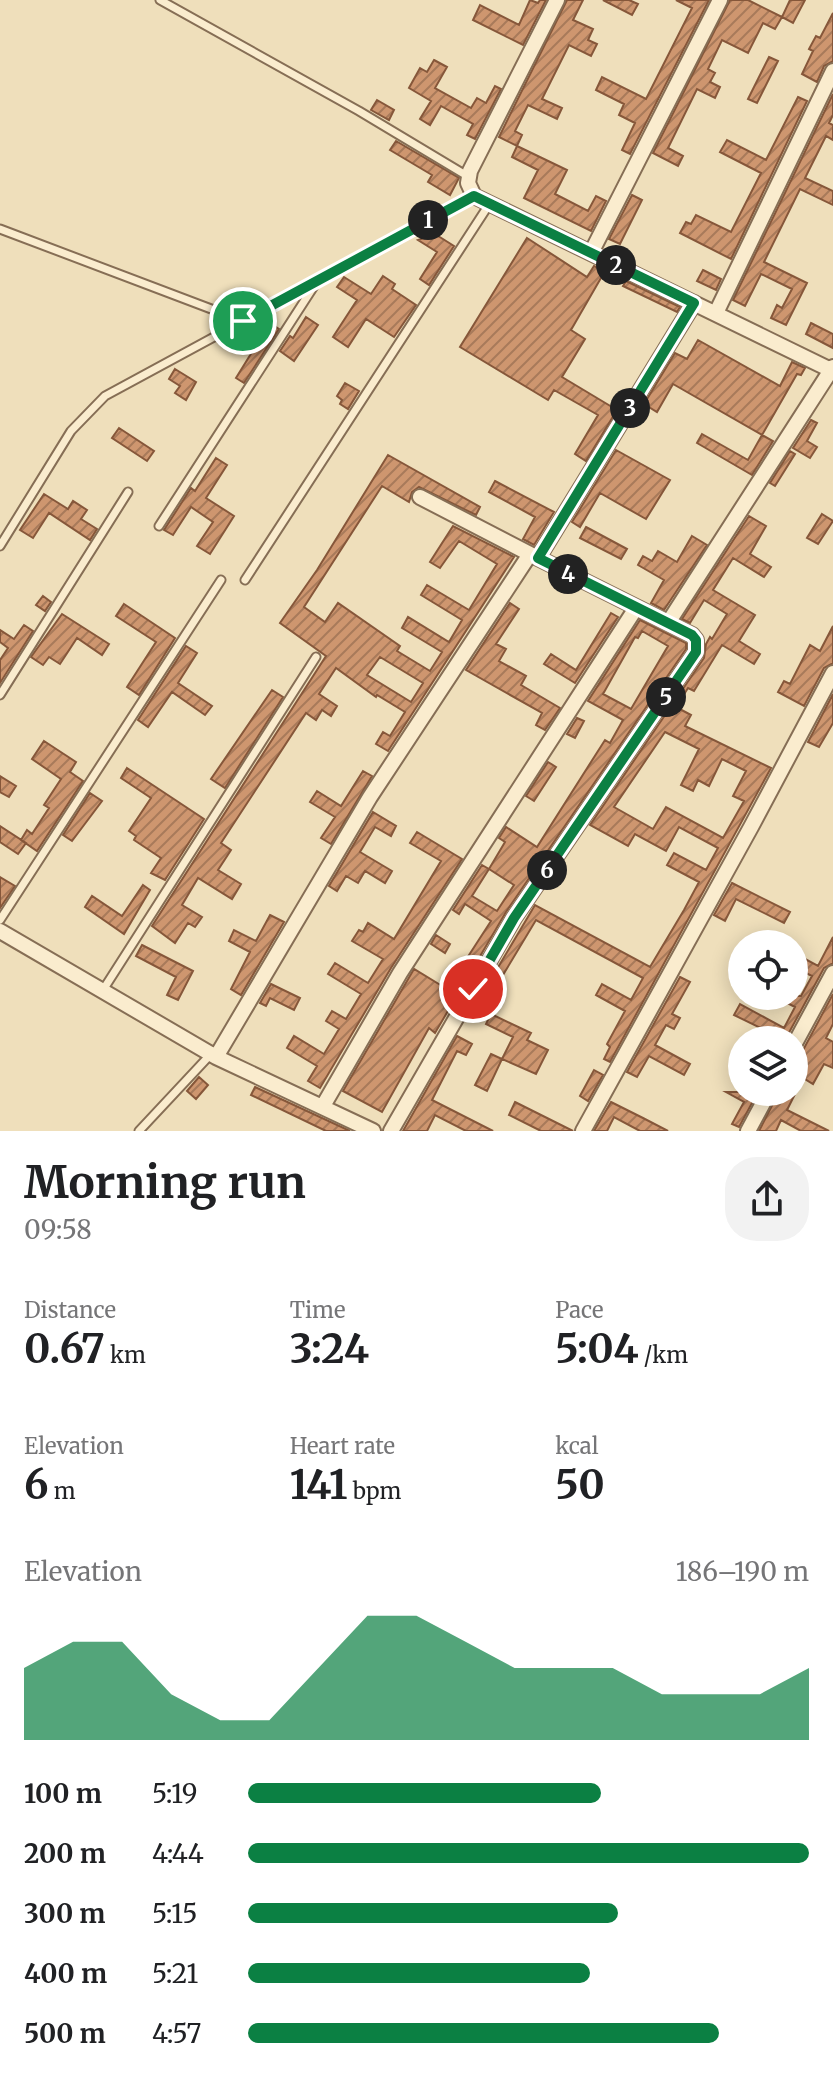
<!DOCTYPE html>
<meta charset="utf-8">
<style>
:root{--surface:#fff;--page:#f2f2f2;--text:#202124;--muted:#757577;--accent:#0b8043}
body{margin:0;font-family:Merriweather,serif;background:var(--page);color:var(--text);height:100vh;display:flex;flex-direction:column;font-size:30px;white-space:nowrap}
*{box-sizing:border-box;margin:0}
p{font-size:26px;color:var(--muted)}
.icon{flex:none;width:44px;height:44px;fill:none;stroke:currentColor;stroke-width:2;stroke-linecap:round;stroke-linejoin:round}
.map{position:relative;height:1131px;overflow:hidden}
.side{display:flex;flex-direction:column;background:var(--surface);flex:1}
.side>*{flex:none}
.controls{position:absolute;left:728px;top:930px;display:grid;gap:16px}
.controls a{display:grid;place-items:center;width:80px;height:80px;border-radius:50%;background:var(--surface);box-shadow:0 4px 20px #0003;font-size:40px}
.pin{position:absolute;display:grid;place-items:center;width:68px;height:68px;color:#fff;margin:-34px;border:4px solid #fff;border-radius:50%;box-shadow:0 2px 8px #0007}
.km{position:absolute;width:40px;height:40px;margin:-20px;border-radius:50%;background:#222;color:#fff;font-size:22px;line-height:40px;text-align:center}
.round{display:grid;place-items:center;flex:none;width:84px;height:84px;border-radius:32px;background:var(--page)}
.summary{display:flex;align-items:center;justify-content:space-between;height:136px;padding:0 24px}
h1{font-size:44px;font-weight:700;line-height:60px}
.figures{display:grid;grid-template-columns:repeat(3,1fr);gap:12px;height:136px;padding:8px 24px}
.figures div{display:grid;align-content:center}
.figures b{font-size:40px;font-weight:700}
.figures small{font-size:22px;font-weight:400}
.figures p{font-size:22px}
.chart{height:224px;padding:16px 24px}
.chart p{display:flex;justify-content:space-between}
.chart svg{width:100%;height:144px;margin-top:8px;fill:var(--accent);opacity:.7}
ul{padding:0 24px;list-style:none;font-size:26px}
li{display:grid;grid-template-columns:128px 96px 1fr;align-items:center;height:60px}
li i{height:20px;border-radius:10px;background:var(--accent)}
.map>svg:first-child{display:block}
.building{fill:url(#building-hatch);stroke:#86573a;stroke-width:2;fill-rule:evenodd}
.lines{fill:none;stroke-linecap:round;stroke-linejoin:round}
.service-casing{stroke:#866e55;stroke-width:11}
.minor-casing{stroke:#866e55;stroke-width:18}
.service{stroke:#faecce;stroke-width:7}
.minor{stroke:#faecce;stroke-width:14}
.route-casing{stroke:#fff;stroke-width:16}
.route{stroke:#0b8043;stroke-width:10}
</style>
<div class="map">
<svg width="833" height="1131" viewBox="0 0 833 1131">
<defs>
<pattern id="building-hatch" width="6" height="6" patternUnits="userSpaceOnUse" patternTransform="scale(2)"><rect width="6" height="6" fill="#ce966f"/><path d="M-1 1l2-2M0 6l6-6M5 7l2-2" fill="none" stroke="#a87a5a"/></pattern>
</defs>
<rect width="100%" height="100%" fill="#efdfbb"/>
<path class="building" d="M530,0L538,3L540,0H546L523,45L473,20L480,5L519,25Z
M567,0H583L573,20L593,29L588,40L597,44L591,56L569,45L542,99L562,108L557,119L528,105L515,131L522,135L517,146L499,137Z
M603,0H629L638,4L632,15Z
M676,0H709L630,154L622,150L635,123L619,115L624,104L596,90L602,77L646,99L692,8Z
M730,0H748L782,17L775,29L763,23L748,53L722,40L708,69L715,73L710,82L720,87L715,98L697,89L668,148L683,156L678,166L653,153Z
M790,0H805L793,23L782,17Z
M833,13V61L824,66L817,82L802,74L813,51L809,49L816,36L820,38Z
M769,57L778,61L757,103L748,99Z
M434,60L447,67L435,88L471,108L477,98L486,103L495,86L501,89L475,139L467,135L473,124L441,106L430,125L420,119L431,101L409,88L420,68L427,72Z
M833,94V115L829,123L833,125V140L826,136L805,178L833,191V205L800,189L764,262L807,283L786,325L771,318L777,305L782,308L792,289L761,274L745,306L733,300Z
M798,97L807,101L731,259L680,233L686,222L691,224L696,215L731,232L761,173L720,152L727,140L766,160Z
M377,100L394,110L389,120L371,110Z
M396,141L459,178L450,195L428,182L432,175L390,150Z
M517,146L567,170L555,194L588,211L596,196L606,201L591,231L524,198L538,170L512,157Z
M632,195L642,200L620,244L609,239Z
M435,234L454,246L429,285L420,279L437,252L418,240Z
M527,238L587,277L594,266L605,271L571,330L585,339L562,377L617,410L586,461L575,454L598,415L554,390L548,400L460,347Z
M703,270L721,279L716,290L697,281Z
M383,276L395,284L392,289L416,305L394,337L366,319L348,347L333,337L357,300L337,287L344,277L371,294Z
M626,281L680,307L677,312L623,286Z
M306,317L318,325L294,361L280,351L290,336L293,338Z
M270,323L279,329L244,383L236,378Z
M811,323L833,334V348L806,334Z
M698,340L780,386L792,362L805,368L801,375L797,374L762,435L773,441L752,475L697,443L702,434L748,460L762,435L673,384L657,412L644,404L675,353L687,359Z
M175,369L196,382L186,400L175,393L180,386L169,379Z
M345,383L359,391L348,409L340,404L342,400L337,396Z
M811,420L817,423L807,441L817,447L810,458L793,448Z
M119,428L154,451L147,461L112,438Z
M616,450L670,480L646,519L600,493L580,527L572,522Z
M790,451L795,454L775,486L770,483Z
M388,455L480,507L476,515L419,487L412,492L409,502L382,486L304,607L325,622L338,603L400,646L397,651L430,671L442,652L402,628L408,617L449,642L462,620L421,595L427,585L469,610L497,564L459,541L440,568L430,562L453,526L514,557L388,751L376,744L383,732L390,736L405,712L377,695L376,697L336,668L319,694L337,706L331,716L322,710L316,720L306,713L221,843L231,850L218,870L241,884L232,899L198,878L182,905L202,917L195,927L188,923L175,943L152,926L326,656L280,623L317,570ZM380,657L423,683L411,702L367,675Z
M216,458L227,465L206,498L234,516L210,554L197,546L213,522L191,507L173,535L164,530L191,488L195,491Z
M495,481L554,512L534,545L523,539L535,517L489,492Z
M44,494L68,509L73,501L87,510L81,519L97,529L90,540L49,513L33,538L20,530Z
M822,514L833,521L818,544L807,538Z
M749,516L766,526L750,554L771,567L764,577L733,558L713,590L755,615L739,641L760,654L754,664L722,645L694,691L688,688L676,707L691,715L685,726L771,768L610,1062L604,1059L610,1047L607,1044L625,1011L596,995L602,984L631,1000L643,978L536,920L482,1010L475,1006L535,905L650,967L684,910L699,882L667,865L674,853L706,870L718,848L679,827L666,851L635,834L628,846L590,825L704,658L706,644L710,637L712,639L727,614L704,600L690,623L682,619ZM665,732L699,749L681,785L693,791L698,780L709,786L722,759L746,771L733,796L744,801L723,838L666,807L653,829L614,807Z
M586,527L627,549L621,559L580,538Z
M692,536L707,545L664,610L651,603L664,580L638,565L643,556L652,561L658,551L677,562Z
M43,596L51,602L45,611L36,605Z
M510,603L519,609L496,644L506,649L499,661L526,676L521,685L560,708L545,730L536,725L542,713L466,670Z
M124,604L175,638L139,695L127,687L156,642L116,616Z
M611,613L618,617L575,683L544,664L551,654L576,670Z
M62,614L109,644L102,655L77,638L60,664L49,657L43,665L31,657Z
M640,620L686,643V649L506,912L435,1033L429,1028L382,1112L343,1091L414,969L447,989L491,921L465,904L459,914L453,910L482,865L489,869L505,842L499,838L506,827L537,847L605,740L610,743L623,720L588,701ZM642,631L668,646L631,709L603,694L635,637L638,638ZM489,869L514,885L497,911L472,896Z
M24,625L33,631L0,683V660L8,648L0,642V630L14,639Z
M833,626V663L824,668L804,706L778,692L784,681L790,684L810,645L820,651Z
M186,646L197,653L178,683L212,706L205,715L172,692L148,727L138,720Z
M272,690L283,697L225,788L211,779Z
M833,694V723L819,747L808,742Z
M577,718L584,721L575,738L567,734Z
M44,741L76,762L70,772L83,781L37,851L21,840L27,830L32,834L49,808L44,805L61,779L32,759Z
M548,762L556,767L534,801L526,796Z
M127,768L204,819L165,880L151,873L161,858L134,840L136,836L129,831L151,798L121,778Z
M363,771L372,776L331,844L321,838L335,817L310,802L317,791L341,806Z
M0,776L16,786L9,797L0,792Z
M90,793L102,801L72,841L63,835Z
M373,812L396,826L391,836L375,827L360,852L392,871L385,883L365,871L358,883L346,876L337,891L329,886Z
M0,826L26,843L18,854L0,842Z
M417,832L462,859L391,968L320,1088L308,1081L317,1066L287,1048L294,1036L324,1054L339,1029L326,1021L332,1011L346,1019L361,994L328,974L335,963L368,983L383,959L352,941L359,930L363,932L368,923L394,939L441,861L410,843Z
M0,877L15,886L0,908Z
M732,883L790,912L784,923L736,899L725,921L714,915Z
M143,885L150,890L124,934L85,907L92,896L122,916Z
M270,915L284,922L241,995L231,989L250,952L229,941L234,930L256,941Z
M436,935L450,944L445,953L431,944Z
M833,937V963L824,968L785,1040L734,1015L740,1004L784,1028L795,1007L774,996H801L812,976L794,967V953L818,966Z
M142,945L193,971L178,1000L167,995L176,977L136,956Z
M680,977L690,982L672,1014L680,1018L674,1029L666,1025L655,1045L690,1064L684,1075L649,1056L637,1077L627,1072Z
M271,984L300,998L294,1010L270,998L266,1006L260,1003Z
M833,994V1024L826,1038L833,1042V1068L824,1064L813,1084L803,1078L787,1110L829,1131H801L781,1120L776,1131H759L779,1092H794V1067Z
M491,1014L531,1033L527,1040L548,1050L536,1074L502,1059L513,1037L486,1024Z
M457,1036L472,1044L466,1055L457,1051L432,1100L493,1131H466L435,1115L427,1131H403Z
M491,1054L502,1059L487,1091L475,1085Z
M594,1070L603,1075L588,1101L580,1096Z
M199,1077L208,1085L196,1099L187,1091Z
M255,1087L350,1131H326L251,1095Z
M726,1092H758L739,1127L732,1124L744,1102Z
M515,1102L573,1131H541L509,1115Z
M611,1102L643,1118L668,1131H640L614,1117L607,1131H594Z"/>
<g class="lines">
<g class="service-casing">
<path id="service" d="M160,0L359,111L469,177
M0,229L243,321
M159,526L316,283
M0,546L71,431L105,396L474,196
M245,580L490,203
M0,695L128,492
M0,920L221,580
M103,990L316,657
M139,1131L211,1054"/>
</g>
<g class="minor-casing">
<path id="minor" d="M557,0L470,171L468,183L474,196L833,371
M591,253L720,0
M716,313L833,71
M420,497L530,554
M538,558L694,303
M668,623L833,367
M0,931L216,1057L373,1131
M794,1045L833,973
M216,1057L370,797L530,554L692,635L696,640V652L514,918L391,1131
M323,1106L400,973L636,608
M583,1131L751,827L833,673
M748,1131L769,1092"/>
</g>
<use href="#service" class="service"/>
<use href="#minor" class="minor"/>
</g>
<g class="lines">
<g class="route-casing">
<path id="route" d="M243,321L474,196L694,303L538,558L692,635L696,640V652L514,918L473,989"/>
</g>
<use href="#route" class="route"/>
</g>
</svg>
<div class="controls">
<a><svg class="icon" aria-label="locate" viewBox="0 0 24 24"><circle cx="12" cy="12" r="6"/><path d="M12 2v4M12 18v4M2 12h4M18 12h4"/></svg></a>
<a><svg class="icon" aria-label="layers" viewBox="0 0 24 24"><path d="M12 4l9 5-9 5-9-5zM3 14l9 5 9-5"/></svg></a>
</div>
<div class="pin" style="left:243px;top:321px;background:#1e9e55"><svg class="icon" aria-label="arrive" viewBox="0 0 24 24"><path d="M6 21V4h12l-3 4 3 4H6"/></svg></div>
<div class="pin" style="left:473px;top:989px;background:#d93025"><svg class="icon" aria-label="check" viewBox="0 0 24 24"><path d="M5 12l5 5 9-10"/></svg></div>
<b class="km" style="left:428px;top:220px">1</b>
<b class="km" style="left:616px;top:265px">2</b>
<b class="km" style="left:630px;top:408px">3</b>
<b class="km" style="left:568px;top:574px">4</b>
<b class="km" style="left:666px;top:697px">5</b>
<b class="km" style="left:547px;top:870px">6</b>
</div>
<section class="side">
<div class="summary"><div><h1>Morning run</h1><p>09:58</p></div><a class="round"><svg class="icon" aria-label="share" viewBox="0 0 24 24"><path d="M12 15V3M7 8l5-5 5 5M5 13v7h14v-7"/></svg></a></div>
<div class="figures">
<div><p>Distance</p><b>0.67<small> km</small></b></div>
<div><p>Time</p><b>3:24</b></div>
<div><p>Pace</p><b>5:04<small> /km</small></b></div>
</div>
<div class="figures">
<div><p>Elevation</p><b>6<small> m</small></b></div>
<div><p>Heart rate</p><b>141<small> bpm</small></b></div>
<div><p>kcal</p><b>50</b></div>
</div>
<div class="chart"><p><span>Elevation</span>186–190 m</p>
<svg viewBox="0 0 160 44" preserveAspectRatio="none"><path d="M0 44V22L10 14L20 14L30 30L40 38L50 38L60 22L70 6L80 6L90 14L100 22L110 22L120 22L130 30L140 30L150 30L160 22V44z"/></svg>
</div>
<ul>
<li><b>100 m</b>5:19<i style="width:63%"></i></li>
<li><b>200 m</b>4:44<i style="width:100%"></i></li>
<li><b>300 m</b>5:15<i style="width:66%"></i></li>
<li><b>400 m</b>5:21<i style="width:61%"></i></li>
<li><b>500 m</b>4:57<i style="width:84%"></i></li>
</ul>
</section>
